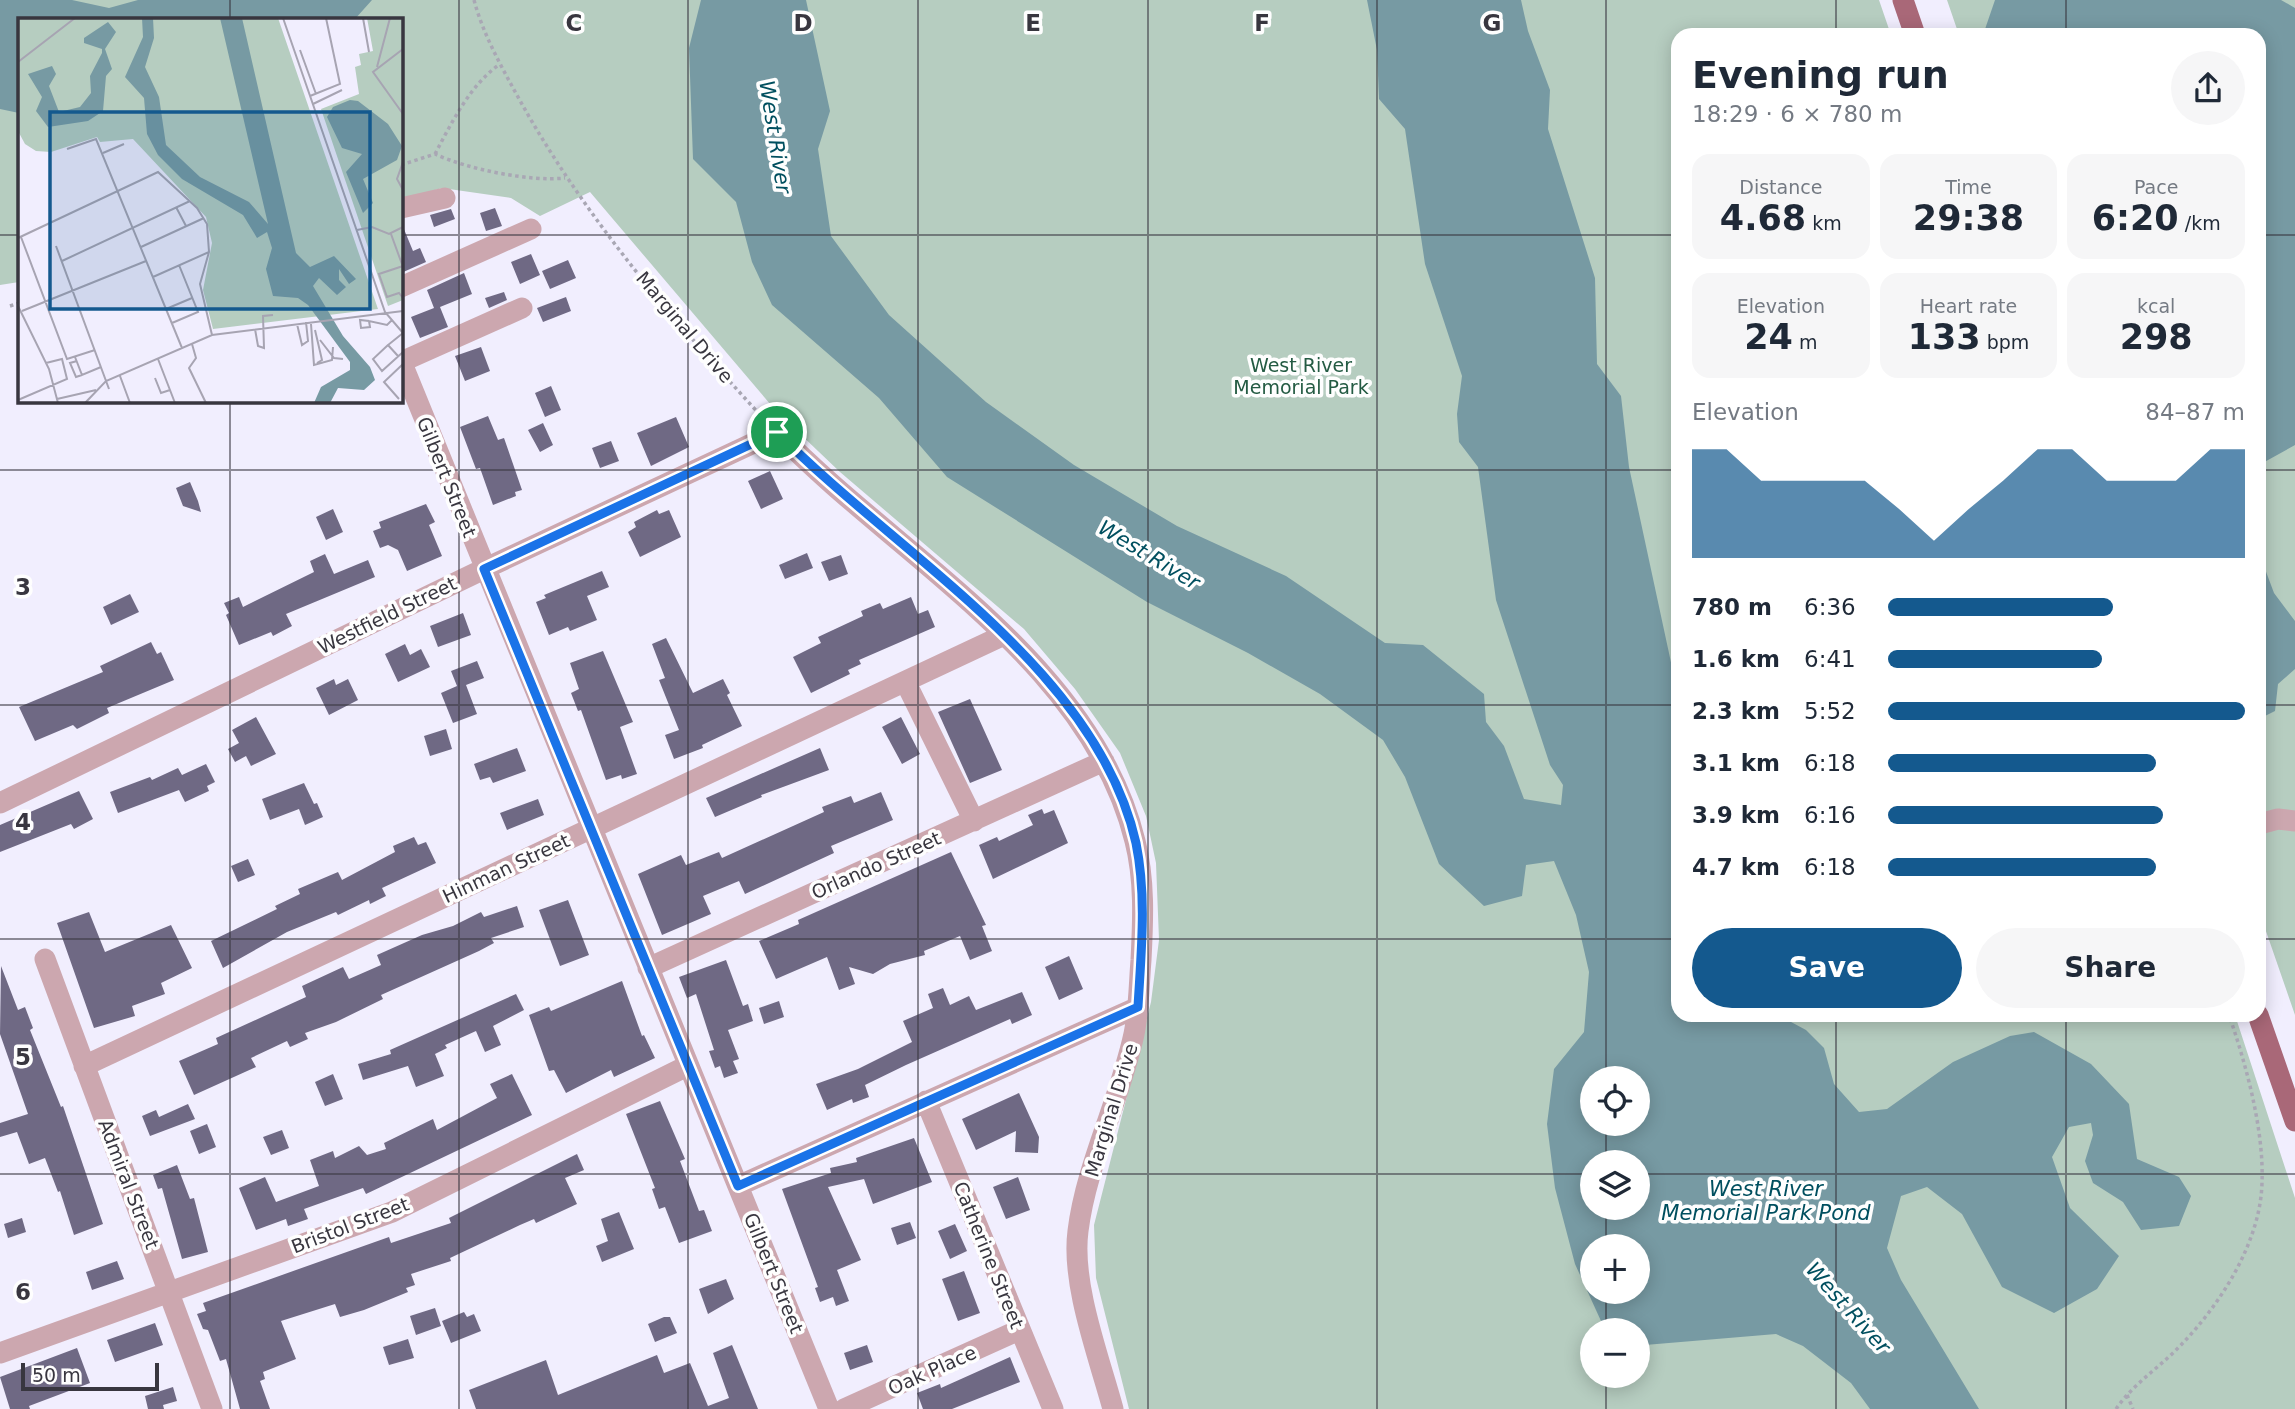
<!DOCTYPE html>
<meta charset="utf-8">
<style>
:root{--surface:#fff;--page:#f6f6f7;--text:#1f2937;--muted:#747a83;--accent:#14598e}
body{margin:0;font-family:"DejaVu Sans",sans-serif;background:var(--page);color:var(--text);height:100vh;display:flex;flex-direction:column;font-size:26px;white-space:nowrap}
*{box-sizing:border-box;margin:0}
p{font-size:23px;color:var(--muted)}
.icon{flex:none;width:38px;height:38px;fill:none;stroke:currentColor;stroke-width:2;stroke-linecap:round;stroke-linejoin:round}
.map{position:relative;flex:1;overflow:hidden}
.sheet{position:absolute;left:1671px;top:28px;width:595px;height:994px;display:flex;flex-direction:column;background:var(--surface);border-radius:21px;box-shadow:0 4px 18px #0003}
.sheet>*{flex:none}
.tools{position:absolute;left:1580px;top:1066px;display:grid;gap:14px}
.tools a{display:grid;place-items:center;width:70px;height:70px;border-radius:50%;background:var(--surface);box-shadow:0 4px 18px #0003;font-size:35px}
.scale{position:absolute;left:21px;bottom:18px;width:138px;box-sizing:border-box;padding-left:7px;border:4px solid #38363f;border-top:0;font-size:19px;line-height:24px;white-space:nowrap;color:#38363f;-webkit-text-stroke:5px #fefefe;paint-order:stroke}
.pin{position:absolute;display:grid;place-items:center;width:60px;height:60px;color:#fff;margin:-30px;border:4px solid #fff;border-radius:50%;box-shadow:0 2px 7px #0007}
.round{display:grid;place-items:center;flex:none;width:74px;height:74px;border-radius:37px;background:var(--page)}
.headline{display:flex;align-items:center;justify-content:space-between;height:119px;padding:0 21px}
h1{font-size:38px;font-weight:700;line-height:52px}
.figures{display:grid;grid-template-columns:repeat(3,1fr);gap:10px;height:119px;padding:7px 21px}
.figures div{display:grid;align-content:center;border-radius:18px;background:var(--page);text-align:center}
.figures b{font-size:35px;font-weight:700}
.figures small{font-size:19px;font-weight:400}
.figures p{font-size:19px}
.chart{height:196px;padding:14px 21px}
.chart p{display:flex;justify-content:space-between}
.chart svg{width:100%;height:126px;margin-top:7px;fill:var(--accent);opacity:.7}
.button{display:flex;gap:14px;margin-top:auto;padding:14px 21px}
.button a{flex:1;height:80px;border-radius:42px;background:var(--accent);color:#fff;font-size:28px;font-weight:700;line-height:80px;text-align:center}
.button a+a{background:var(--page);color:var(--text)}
ul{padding:0 21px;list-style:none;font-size:23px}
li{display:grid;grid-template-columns:112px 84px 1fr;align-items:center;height:52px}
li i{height:18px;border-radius:9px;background:var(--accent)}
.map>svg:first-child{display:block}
.green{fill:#b6cdc0;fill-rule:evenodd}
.water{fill:#779aa3;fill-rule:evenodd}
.building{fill:#6f6984}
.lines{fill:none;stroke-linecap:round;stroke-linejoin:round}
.path{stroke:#a9a7b4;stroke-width:3.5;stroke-dasharray:3.5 3.5;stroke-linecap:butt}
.minor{stroke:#cca7af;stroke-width:21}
.major{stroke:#a96878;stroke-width:21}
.route-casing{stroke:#fff;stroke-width:14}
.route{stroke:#1a73e8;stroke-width:9}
.grid{fill:none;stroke:#38363f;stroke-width:2;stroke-opacity:0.55}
.labels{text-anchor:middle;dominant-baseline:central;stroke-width:7;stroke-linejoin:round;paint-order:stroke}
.street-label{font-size:19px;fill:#38363f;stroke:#fefefe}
.park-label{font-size:19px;fill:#245b43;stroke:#fefefe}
.water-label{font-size:21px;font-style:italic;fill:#004f5f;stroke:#fefefe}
.inset-road{fill:none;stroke:#a7a4b2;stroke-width:2}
.view{fill:#14598e;fill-opacity:0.15;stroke:#14598e;stroke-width:3.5}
.inset-edge{fill:none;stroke:#38363f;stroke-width:3.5}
.grid-label{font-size:23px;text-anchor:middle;font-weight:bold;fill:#38363f;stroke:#fefefe;stroke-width:7;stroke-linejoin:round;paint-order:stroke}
</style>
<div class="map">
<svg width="2295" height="1409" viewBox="0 0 2295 1409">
<rect width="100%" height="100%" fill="#f1eefe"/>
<path class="green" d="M0,0H1879L1891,35H1678V1015H2235L2295,1198V1409H1129L1096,1278L1094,1225L1151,1002L1159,940L1156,863L1146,816L1120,753L1075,689L1024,629L840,472L776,411L590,192L540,216L511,198L442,188L401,200V19H19V282L0,285ZM1592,1078H1638V1124H1592ZM1592,1162H1638V1208H1592ZM1592,1246H1638V1292H1592ZM1592,1330H1638V1376H1592Z
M1947,0H2295V1015L2259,911V35H1959Z"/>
<path class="water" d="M0,0H72L109,8L138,0H372L355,19H19V113L0,109Z
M701,0H806L830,111L818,149L831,236L889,315L986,402L1074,465L1177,526L1286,576L1385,643L1423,645L1484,694L1486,722L1504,746L1524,799L1561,805L1563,785L1550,765L1496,600L1478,467L1459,442L1457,414L1462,376L1425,264L1405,129L1379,99L1377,50L1367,0H1521L1528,31L1550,90L1548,129L1595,278L1597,364L1621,396L1629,467L1678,695V1015H1778L1806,1030L1824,1048L1834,1084L1859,1112L1887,1109L1953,1062L2010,1036L2034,1032L2091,1064L2129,1104L2137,1159L2179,1177L2191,1196L2179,1226L2141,1230L2123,1202L2093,1183L2085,1161L2093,1135L2091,1123L2069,1127L2052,1157L2070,1208L2119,1256L2097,1289L2054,1313L2002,1287L1962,1214L1927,1187L1901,1196L1887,1248L1901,1280L1979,1409H1870L1851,1383L1803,1346L1776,1334L1645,1345L1638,1341V1330H1618L1601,1321L1575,1264L1555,1188L1547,1124L1554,1069L1584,1032L1589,972L1576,915L1554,861L1526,865L1522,896L1484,906L1439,864L1405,777L1383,740L1320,694L1248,653L1147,602L947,477L879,398L772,305L752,262L736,202L693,159L689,48ZM1638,1078V1124H1592V1078ZM1638,1162V1208H1592V1162ZM1638,1246V1292H1592V1246Z
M1995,0H2281L2295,8V445L2259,465V35H1983Z
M2259,553L2274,593L2295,621V669L2278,684L2275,711L2259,719Z"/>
<path class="building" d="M495,208L502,226L486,231L480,213Z
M451,209L455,219L434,227L430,215Z
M401,222L413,251L420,248L426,262L401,273Z
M531,254L540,275L520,284L511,262Z
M568,260L576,278L550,289L542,271Z
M464,273L472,294L440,307L448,327L420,338L411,317L434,308L427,290Z
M504,292L507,300L489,308L485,298Z
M566,297L571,311L543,322L537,308Z
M481,347L490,371L465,381L455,356Z
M551,386L561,410L545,417L535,393Z
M488,416L498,440L504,438L522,490L515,492L516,496L493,505L480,468L476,469L460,427Z
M676,417L689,447L651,466L637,433Z
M543,423L553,445L540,452L528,430Z
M611,441L619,461L600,468L592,448Z
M770,471L783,499L761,509L748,481Z
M190,482L198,501L201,512L183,506L176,488Z
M426,504L435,522L429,525L442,556L407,571L398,550L388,545L380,548L373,531L381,528L379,522Z
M333,509L343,532L326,540L316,517Z
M657,510L659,514L669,510L681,537L640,557L628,532L636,527L634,522Z
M807,553L813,568L785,579L779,565Z
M325,554L334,574L368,560L375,577L286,614L292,626L273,636L271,632L239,645L226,615L229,613L224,603L239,597L243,607L314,572L310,561Z
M841,555L848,574L829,581L821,562Z
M602,571L609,587L587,596L597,620L570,631L568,627L549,635L536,602L546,598L544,595Z
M130,594L139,612L111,625L103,607Z
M911,597L918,614L928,610L935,627L859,660L861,664L848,670L850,674L811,693L793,657L821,643L818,637L863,616L861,611L880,603L883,609Z
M463,613L471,635L438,647L430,626Z
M666,638L693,693L723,679L730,693L727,695L742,726L702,745L703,748L674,759L665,735L679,730L659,680L665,678L652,644Z
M151,642L157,654L161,652L174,680L107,708L109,713L77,729L73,725L35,741L19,707L103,672L100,666Z
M405,644L410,655L421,649L430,667L398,682L385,654Z
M603,651L633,722L620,727L637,774L622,779L621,775L606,780L581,710L578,711L571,693L579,689L570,663Z
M477,661L484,678L466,685L477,714L453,723L441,693L457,686L451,671Z
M334,679L336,685L348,679L358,700L329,715L316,688Z
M970,699L1002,770L970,783L938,712Z
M256,717L276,754L251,766L246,756L235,762L228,749L239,743L232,730Z
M901,717L920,754L902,764L882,727Z
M446,729L452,749L430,756L424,736Z
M517,748L526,771L493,783L490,777L480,780L474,764Z
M820,748L829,770L761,795L762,797L715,817L706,798Z
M206,764L215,782L207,786L209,791L185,802L179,790L118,813L110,792L150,777L152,780L178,768L182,775Z
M304,783L314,804L317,803L323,817L305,825L299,809L270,820L262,799Z
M79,791L93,819L74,829L71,824L0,852V825Z
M881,792L893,820L831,846L834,853L745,894L739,881L703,896L711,914L662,935L638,874L681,855L686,865L719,852L722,858L824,812L822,807L851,796L854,803Z
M538,799L544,815L507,830L500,813Z
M1042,809L1044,814L1054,810L1068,843L993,879L979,845L997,837L999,841L1033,825L1028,815Z
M414,837L418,845L426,842L436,863L382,888L386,896L370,904L369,900L338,915L336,912L287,932L223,968L211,941L277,909L275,906L300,894L298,889L338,872L342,880L395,852L393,846Z
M951,852L986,925L982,926L992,951L970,960L960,936L924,951L925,955L890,964L873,974L849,967L855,984L839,990L827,957L776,979L759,941L799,924L798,920Z
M248,859L255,875L238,882L231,866Z
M568,900L589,955L560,966L539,910Z
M517,906L524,927L491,938L494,943L479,951L381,995L383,999L336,1022L305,1033L308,1039L290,1047L287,1041L251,1058L256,1067L194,1095L179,1061L218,1044L216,1038L306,997L302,986L343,967L349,979L381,965L377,955L422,935L453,926L481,912L484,917Z
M89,912L105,952L171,925L192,968L161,983L165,994L132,1006L135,1016L94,1028L57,923Z
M1069,956L1083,989L1059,1000L1045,967Z
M726,960L743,1006L748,1004L753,1021L728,1030L739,1059L733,1061L738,1073L724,1078L720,1066L715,1068L709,1051L714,1050L696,994L687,998L679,977Z
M1,966L18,1010L25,1007L33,1028L30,1030L61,1107L63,1106L103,1224L74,1235L60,1191L58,1192L45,1158L29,1164L17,1132L0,1137V1123L28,1114L0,1034Z
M622,981L642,1036L644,1035L655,1058L614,1077L611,1070L566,1093L554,1070L549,1071L529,1015L549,1007L551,1011Z
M943,988L950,1005L969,996L976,1010L1022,992L1032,1015L1012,1024L1010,1019L906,1065L865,1085L869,1097L853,1103L852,1099L827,1110L816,1084L858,1069L912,1042L903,1021L933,1008L928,994Z
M516,994L524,1010L493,1026L501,1045L485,1052L476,1031L445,1045L447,1048L435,1054L444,1076L416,1087L408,1066L363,1080L358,1064L391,1054L390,1050Z
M779,1001L784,1017L764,1024L759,1008Z
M333,1074L343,1099L325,1106L315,1082Z
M512,1074L532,1115L366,1194L363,1188L304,1209L308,1219L288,1226L286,1219L256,1230L239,1188L265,1177L276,1202L319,1186L310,1160L333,1151L335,1158L359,1146L367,1155L386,1149L384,1143L433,1119L437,1130L497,1098L490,1084Z
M1019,1093L1039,1137L1038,1153L1015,1152L1016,1131L976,1150L962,1119Z
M660,1101L685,1159L680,1161L699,1211L704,1210L712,1231L679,1243L665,1207L659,1209L652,1189L655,1188L626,1114Z
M188,1104L195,1119L150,1136L142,1116L156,1110L159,1117Z
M207,1124L216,1147L199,1154L190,1131Z
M282,1130L289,1148L271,1155L263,1137Z
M914,1138L932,1182L873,1204L864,1179L828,1187L861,1260L837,1270L849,1301L836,1306L833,1297L820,1302L815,1288L818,1287L782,1189L831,1173L830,1168L857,1162L856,1158Z
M577,1154L584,1170L565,1178L577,1204L536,1223L534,1219L520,1225L450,1258L451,1261L411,1274L415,1285L406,1288L408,1292L364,1310L340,1317L335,1304L281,1321L296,1359L263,1372L265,1379L260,1381L270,1409H240L226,1359L220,1361L208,1330L203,1329L197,1314L206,1311L203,1303L389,1237L391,1243L451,1223L449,1218Z
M177,1165L190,1199L194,1198L208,1252L182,1259L162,1188L158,1189L153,1175Z
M1018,1177L1030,1210L1006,1219L993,1187Z
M619,1212L634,1249L602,1262L596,1246L608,1241L601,1219Z
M22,1218L26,1232L8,1238L4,1224Z
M910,1222L916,1238L897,1245L891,1228Z
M955,1224L967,1251L950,1259L938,1231Z
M117,1261L124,1279L92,1290L86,1272Z
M964,1271L980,1313L958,1321L942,1279Z
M726,1279L734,1299L708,1314L699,1289Z
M435,1308L441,1326L416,1335L410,1316Z
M464,1312L467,1317L474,1314L481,1331L451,1343L442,1321Z
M664,1317H670L677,1333L655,1342L648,1324Z
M155,1323L163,1345L115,1362L107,1340Z
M408,1339L414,1358L389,1365L383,1347Z
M732,1345L758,1409H476L469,1390L546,1360L558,1395L657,1355L664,1373L690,1363L708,1406L729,1398L713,1353Z
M867,1345L873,1362L850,1370L844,1353Z
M77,1348L90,1383L29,1406L30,1409H10L0,1377Z
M1010,1357L1020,1382L952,1409H923L917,1393L940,1384L941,1388Z
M173,1387L177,1401L163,1405L164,1409H148L145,1396Z"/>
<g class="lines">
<path class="path" d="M474,0C483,34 501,66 518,97C583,215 672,319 763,418
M435,154C452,122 470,85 500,64
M401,165L435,154C467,169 530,182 565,178
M10,306L19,303
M2127,1395L2133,1409
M2116,1409C2134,1383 2159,1368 2180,1346C2221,1304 2261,1241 2262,1182C2264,1130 2246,1064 2229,1015"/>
<path class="minor" d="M401,208L445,198
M401,287L531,229
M401,361L829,1409
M401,362L522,308
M906,683L974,821
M0,803L484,569L777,432C898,557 1091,661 1135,841C1145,880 1143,921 1141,960C1139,985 1139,1010 1134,1034C1120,1100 1086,1165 1078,1231C1071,1284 1099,1357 1113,1409
M2259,824L2278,819L2295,821
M45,959L212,1409
M648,968L1104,761
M84,1066L1004,635
M926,1101L1053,1409
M738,1186L1138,1007
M0,1353L392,1212L687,1066
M844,1409L1019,1330"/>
<path class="major" d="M1903,0L1915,35
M2258,1015L2295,1121"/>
</g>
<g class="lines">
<g class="route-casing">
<path id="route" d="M777,432C895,553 1097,668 1136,843C1147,897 1141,953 1138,1007L738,1186L484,569Z"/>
</g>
<use href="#route" class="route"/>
</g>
<path class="grid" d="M230,0V19M459,0V1409M688,0V1409M918,0V1409M1148,0V1409M1377,0V1409M1606,0V1078M1836,0V35M2066,0V35M0,235H19M401,235H1678M2259,235H2295M230,401V1409M0,470H1678M2259,470H2295M0,705H1678M2259,705H2295M0,939H1678M2259,939H2295M1836,1015V1409M2066,1015V1409M1606,1124V1162M0,1174H1592M1638,1174H2295M1606,1208V1246M1606,1292V1330M1606,1376V1409"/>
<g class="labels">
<g class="street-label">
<text transform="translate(685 327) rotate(50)">Marginal Drive</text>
<text transform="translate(447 477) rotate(68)">Gilbert Street</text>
<text transform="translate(387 615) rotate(-26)">Westfield Street</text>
<text transform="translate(876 865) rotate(-24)">Orlando Street</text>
<text transform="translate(506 868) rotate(-25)">Hinman Street</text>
<text transform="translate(1111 1110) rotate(-73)">Marginal Drive</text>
<text transform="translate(129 1184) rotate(69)">Admiral Street</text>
<text transform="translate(350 1225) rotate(-21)">Bristol Street</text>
<text transform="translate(989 1255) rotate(68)">Catherine Street</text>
<text transform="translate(774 1273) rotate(68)">Gilbert Street</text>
<text transform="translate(932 1370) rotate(-24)">Oak Place</text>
</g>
<g class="park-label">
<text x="1301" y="365">West River<tspan x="1301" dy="22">Memorial Park</tspan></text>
</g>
<g class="water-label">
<text transform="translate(775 137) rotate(81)">West River</text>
<text transform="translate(1149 555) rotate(31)">West River</text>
<text x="1766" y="1189">West River<tspan x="1766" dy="24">Memorial Park Pond</tspan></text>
<text transform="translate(1848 1308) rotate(48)">West River</text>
</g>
</g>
<g transform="translate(18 18)">
<rect width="385" height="385" fill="#f1eefe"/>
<path d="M0,0H260L360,291L195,311L185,272L194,225L188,199L115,121L82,124L79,119L33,134L18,133L7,126L0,113ZM349,0H385V282L370,288L303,91L341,76L337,49L343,47L341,36L355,33Z" fill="#b6cdc0"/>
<path d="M124,0H135L136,20L127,49L141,79L148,127L182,159L231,184L250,206L202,0H224L278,235L292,249L316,238L338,261L331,266L321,251V262L328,269L319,277L301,260L295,268L325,318L352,349L357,362L346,372L320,370L312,385H296L303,369L332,352V344L290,287L280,280L255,278L248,251L254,230L249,214L239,220L225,197L164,161L140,137L129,116L126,80L107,59L125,19ZM90,4L98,14L87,31L94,51L88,58L85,93L70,103L30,109L18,93L24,79L10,56L34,48L38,56L31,68L41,94L62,89L73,75L72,58L84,35V31L66,25V20ZM332,82L340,83L370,106L384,128L379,142L345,161L355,185L345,195L328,154L344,136L324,130L309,99L315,89Z" fill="#779aa3"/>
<path class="inset-road" d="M265,0L367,294L385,315M345,0L351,34M385,31L355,54L385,96M282,32L298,76M0,44L57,0M359,49L372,0M292,78L322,66L308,0M295,86L324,72M49,131L78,121L164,330M85,135L106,126M385,144L379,161L385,172M158,189L168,208M339,212L354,209L371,216L385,209M373,216L385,249M3,219L49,341L77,332M0,220L140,154L179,190L189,206L191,234L182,266L194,317M38,228L91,371M123,229L186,200M44,243L172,183M385,248L361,256L369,279L381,275L385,280M135,259L191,234M0,288L31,351L40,385M148,291L174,280M4,293L128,243M351,303L342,302L343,310L352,309L351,303L369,307L374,302M154,305L180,294L161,247M279,306L284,327L290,323L288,304M293,306L296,347L314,342L315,329M237,311L240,328L246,330L245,298L255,297M297,312L304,342L299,345M302,322L316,340L325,341M174,326L178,340L171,350L188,385M370,327L355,341L364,353L385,334M380,338L370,327L385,315M57,339L64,357L83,349M140,341L157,385M59,343L52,345L58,359L64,357M102,358L112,385M137,360L143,375L152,372M39,381L78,372M381,381L366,364L385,346M0,382L49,361L44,341L28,345M67,385L88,363L194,317L385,293"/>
<path class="view" d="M32,94H352V291H32Z"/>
<rect width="385" height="385" class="inset-edge"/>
</g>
<g class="grid-label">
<text x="574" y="31">C</text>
<text x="803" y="31">D</text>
<text x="1033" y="31">E</text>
<text x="1262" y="31">F</text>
<text x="1492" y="31">G</text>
<text x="23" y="595">3</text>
<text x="23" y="830">4</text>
<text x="23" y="1065">5</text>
<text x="23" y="1300">6</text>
</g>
</svg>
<div class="tools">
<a><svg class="icon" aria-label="locate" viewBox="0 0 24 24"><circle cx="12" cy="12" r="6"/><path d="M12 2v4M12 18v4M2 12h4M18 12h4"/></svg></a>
<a><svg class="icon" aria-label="layers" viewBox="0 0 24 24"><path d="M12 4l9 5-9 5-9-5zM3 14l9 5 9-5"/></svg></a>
<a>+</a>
<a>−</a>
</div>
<div class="scale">50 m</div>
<div class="pin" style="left:777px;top:432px;background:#1e9e55"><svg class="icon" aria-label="arrive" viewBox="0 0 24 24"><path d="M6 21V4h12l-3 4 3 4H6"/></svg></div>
<section class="sheet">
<div class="headline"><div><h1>Evening run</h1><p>18:29 · 6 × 780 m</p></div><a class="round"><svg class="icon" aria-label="share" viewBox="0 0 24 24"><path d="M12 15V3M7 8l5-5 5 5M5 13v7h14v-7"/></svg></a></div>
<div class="figures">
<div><p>Distance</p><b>4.68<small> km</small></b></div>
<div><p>Time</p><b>29:38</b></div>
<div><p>Pace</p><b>6:20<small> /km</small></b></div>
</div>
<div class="figures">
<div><p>Elevation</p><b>24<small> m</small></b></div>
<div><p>Heart rate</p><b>133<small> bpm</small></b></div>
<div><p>kcal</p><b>298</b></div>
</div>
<div class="chart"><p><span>Elevation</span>84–87 m</p>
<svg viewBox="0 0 160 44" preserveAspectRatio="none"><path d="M0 44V6L10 6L20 17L30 17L40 17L50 17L60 27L70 38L80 27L90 17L100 6L110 6L120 17L130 17L140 17L150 6L160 6V44z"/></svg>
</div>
<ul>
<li><b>780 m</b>6:36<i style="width:63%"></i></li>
<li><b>1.6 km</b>6:41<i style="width:60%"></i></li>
<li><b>2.3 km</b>5:52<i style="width:100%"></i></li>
<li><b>3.1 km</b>6:18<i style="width:75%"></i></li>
<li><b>3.9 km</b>6:16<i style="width:77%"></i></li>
<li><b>4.7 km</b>6:18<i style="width:75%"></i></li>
</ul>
<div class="button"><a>Save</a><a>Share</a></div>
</section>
</div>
